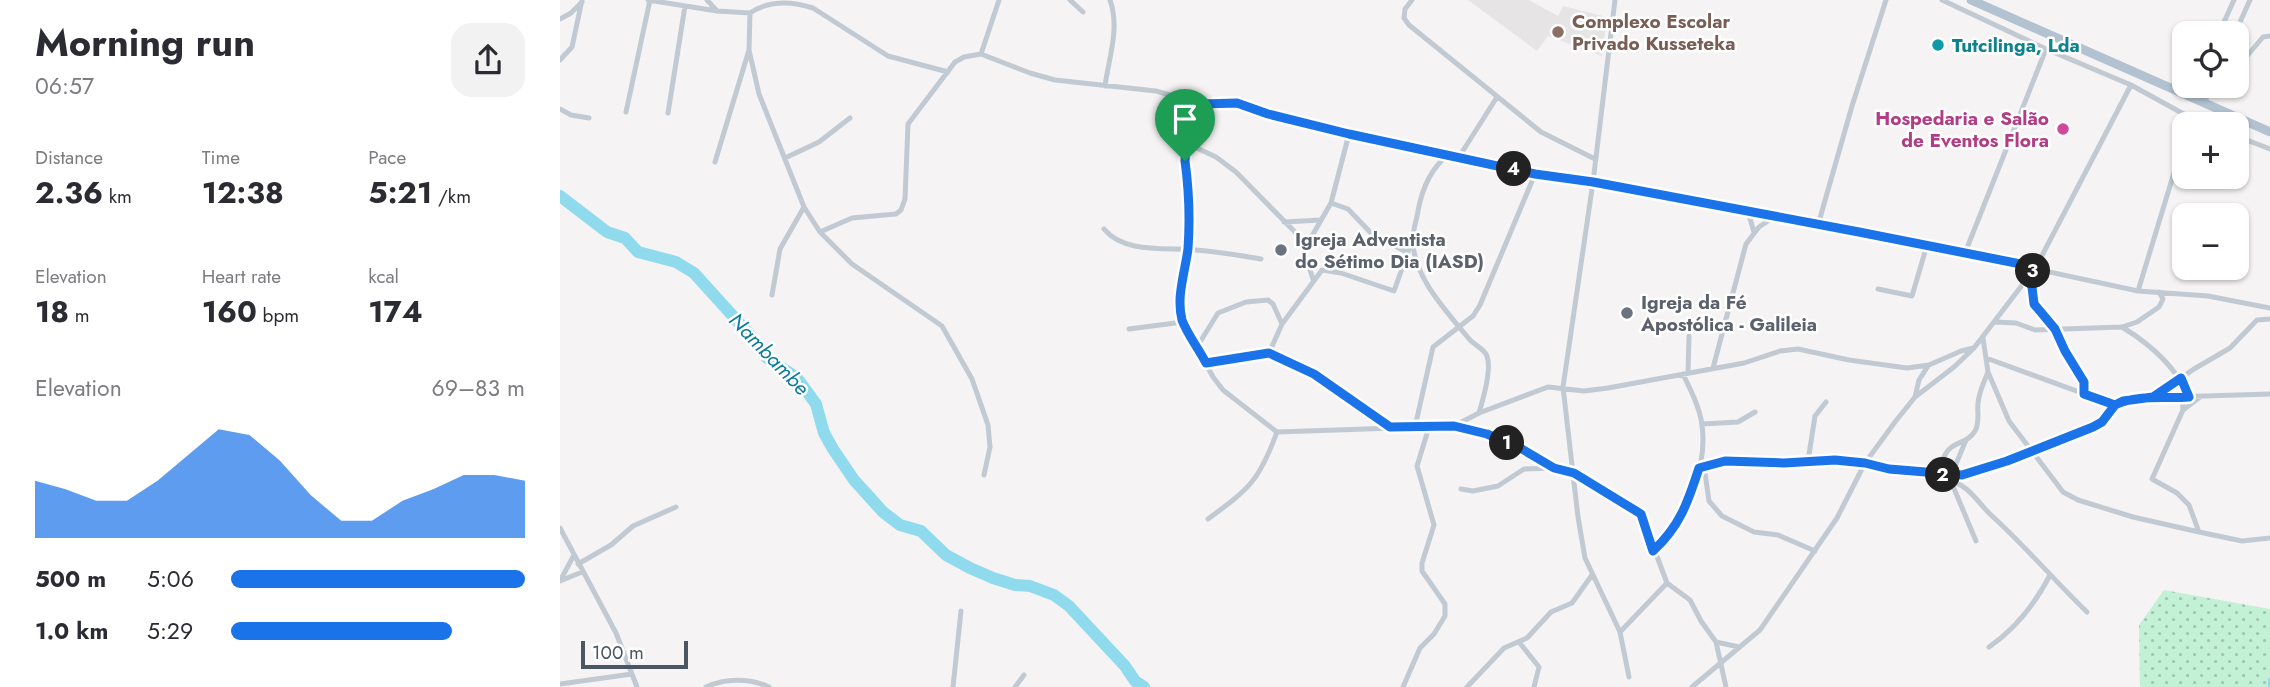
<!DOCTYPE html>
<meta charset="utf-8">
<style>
:root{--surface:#fff;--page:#f2f2f3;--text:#2b2b33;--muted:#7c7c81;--accent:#1a73e8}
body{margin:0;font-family:Jost,sans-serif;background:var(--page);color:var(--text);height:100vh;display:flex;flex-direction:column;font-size:26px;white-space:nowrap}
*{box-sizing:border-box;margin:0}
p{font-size:23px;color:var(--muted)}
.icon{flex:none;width:38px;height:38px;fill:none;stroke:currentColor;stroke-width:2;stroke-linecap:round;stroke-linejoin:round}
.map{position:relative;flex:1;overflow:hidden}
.details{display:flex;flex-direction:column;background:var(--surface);width:560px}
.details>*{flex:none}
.tools{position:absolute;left:1612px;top:21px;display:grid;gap:14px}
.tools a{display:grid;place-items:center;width:77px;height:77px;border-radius:14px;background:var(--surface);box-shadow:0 2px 5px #0004;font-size:35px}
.scale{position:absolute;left:21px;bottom:18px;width:107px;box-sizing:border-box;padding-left:7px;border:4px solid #4a5661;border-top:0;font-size:19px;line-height:24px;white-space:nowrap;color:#4a5661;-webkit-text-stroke:5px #fff;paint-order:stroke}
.pin{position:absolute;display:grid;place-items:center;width:60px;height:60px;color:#fff;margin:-72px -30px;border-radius:50% 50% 50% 0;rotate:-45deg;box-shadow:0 0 7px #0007}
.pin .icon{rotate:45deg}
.km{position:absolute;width:35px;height:35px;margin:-18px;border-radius:50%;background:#222;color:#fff;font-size:19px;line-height:35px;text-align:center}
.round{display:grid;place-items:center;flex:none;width:74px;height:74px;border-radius:21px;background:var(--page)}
.head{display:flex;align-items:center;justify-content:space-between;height:119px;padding:0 35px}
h1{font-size:38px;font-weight:700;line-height:52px}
.stats{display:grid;grid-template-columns:repeat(3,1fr);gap:10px;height:119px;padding:7px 35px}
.stats div{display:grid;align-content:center}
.stats b{font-size:30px;font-weight:700}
.stats small{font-size:19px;font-weight:400}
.stats p{font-size:19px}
.chart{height:196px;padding:14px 35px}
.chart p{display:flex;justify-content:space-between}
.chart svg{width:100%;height:126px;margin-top:7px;fill:var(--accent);opacity:.7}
ul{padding:0 35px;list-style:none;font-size:23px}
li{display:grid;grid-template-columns:112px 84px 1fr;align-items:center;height:52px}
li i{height:18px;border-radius:9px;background:var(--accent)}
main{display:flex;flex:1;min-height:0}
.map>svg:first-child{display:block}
.education{fill:#e6e4e5}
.grass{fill:url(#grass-dots)}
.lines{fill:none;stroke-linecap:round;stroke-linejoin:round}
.stream{stroke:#90daee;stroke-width:2}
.river{stroke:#90daee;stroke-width:12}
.minor{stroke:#c1cad2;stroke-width:5}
.primary{stroke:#b3c2d1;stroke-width:9}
.route-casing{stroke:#fff;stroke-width:14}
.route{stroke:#1a73e8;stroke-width:9}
.education-dot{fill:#8d6e63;stroke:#fff;stroke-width:2.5}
.culture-dot{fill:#0f9aa8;stroke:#fff;stroke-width:2.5}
.hotel-dot{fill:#d1479c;stroke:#fff;stroke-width:2.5}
.worship-dot{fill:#6b7280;stroke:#fff;stroke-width:2.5}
.labels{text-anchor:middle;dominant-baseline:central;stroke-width:5;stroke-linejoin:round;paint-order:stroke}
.education-label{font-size:19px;font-weight:bold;fill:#785e54;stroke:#fff;text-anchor:start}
.culture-label{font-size:19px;font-weight:bold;fill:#0d838f;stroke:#fff;text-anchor:start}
.hotel-label{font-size:19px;font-weight:bold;fill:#b23c85;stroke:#fff;text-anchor:end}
.worship-label{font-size:19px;font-weight:bold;fill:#5b616d;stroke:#fff;text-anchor:start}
.water-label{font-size:21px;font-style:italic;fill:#0c7c9b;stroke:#fff}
</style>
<main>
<section class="details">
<div class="head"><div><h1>Morning run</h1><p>06:57</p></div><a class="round"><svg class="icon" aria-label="share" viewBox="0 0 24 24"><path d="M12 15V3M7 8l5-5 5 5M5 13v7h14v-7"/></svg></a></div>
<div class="stats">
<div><p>Distance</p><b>2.36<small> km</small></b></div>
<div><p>Time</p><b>12:38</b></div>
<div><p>Pace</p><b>5:21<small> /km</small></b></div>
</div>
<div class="stats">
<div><p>Elevation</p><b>18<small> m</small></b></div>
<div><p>Heart rate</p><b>160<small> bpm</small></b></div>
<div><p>kcal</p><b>174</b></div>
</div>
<div class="chart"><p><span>Elevation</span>69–83 m</p>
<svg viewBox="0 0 160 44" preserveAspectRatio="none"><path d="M0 44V24L10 27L20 31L30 31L40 24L50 15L60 6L70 8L80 17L90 29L100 38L110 38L120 31L130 27L140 22L150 22L160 24V44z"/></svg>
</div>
<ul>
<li><b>500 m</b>5:06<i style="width:100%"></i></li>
<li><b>1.0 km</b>5:29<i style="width:75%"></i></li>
</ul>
</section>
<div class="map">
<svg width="1710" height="687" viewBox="0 0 1710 687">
<defs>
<pattern id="grass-dots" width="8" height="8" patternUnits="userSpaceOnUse" patternTransform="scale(1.75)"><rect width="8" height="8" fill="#c3f1d5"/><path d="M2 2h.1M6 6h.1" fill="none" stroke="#a0c6b0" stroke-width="1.8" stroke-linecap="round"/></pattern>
</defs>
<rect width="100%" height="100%" fill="#f5f3f3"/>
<path class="education" d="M908,0H969L998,16L1003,6L1047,17L1042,56L988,36L977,51Z"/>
<path class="grass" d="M1604,590L1710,609V687H1580L1579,625Z"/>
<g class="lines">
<path class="stream" d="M1709,687V679"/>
<path class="river" d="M0,196L47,232L65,238L78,252L116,262L134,273L191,336L207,358L237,378L256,404L264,433L273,449L294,480L323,512L340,525L361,531L386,555L410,568L433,578L455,585L470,586L494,595L509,606L565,666L575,681L584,687"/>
<path class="minor" d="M88,0L157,11L190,13L189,50L155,162
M147,0L157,11
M510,0L523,12
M852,0L845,9L844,18L849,25L981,132L1035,159
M1055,0L1033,182L1003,387L1018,517L1025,558L1060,632L1069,677
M1382,0L1486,49L1571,85L1631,118L1647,124
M190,13C209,0 231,1 253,8L328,56L388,72
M0,19L11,13L22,2
M1659,33L1674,0
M1675,33L1690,0
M189,50L199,94L244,207L260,232L292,264L382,326L412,379L428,425L430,447L424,475
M421,54L439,0
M0,60L12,47L22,0
M1676,69L1703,37L1710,36
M545,86C549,57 560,28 550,0
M1631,98L1636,86
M1644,103L1652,86
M641,104L626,143L628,249L621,286V312L623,322L653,377L663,390L717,432L894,426L919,413L988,387L1024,391L1048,388L1184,363L1220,351L1238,349L1289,360L1347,368L1369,365L1401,351L1414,348
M0,109L11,115L29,118
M66,112L90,0
M108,113L125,6
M1676,136L1710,149
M626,143L656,157L676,172L735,232L745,248
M888,155C870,169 862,189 858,211C857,219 853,229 853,238C851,275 888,313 910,340C915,345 922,348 926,354C933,367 923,399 919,413
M899,157L937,97
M225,158L259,142L290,118
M771,203L788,209L811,233L848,253
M1188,212L1194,232
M724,222L761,220
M1258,225L1292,106L1326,0
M544,229C564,254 608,247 636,250C658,252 679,255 701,259
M260,232L292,218L336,214L341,210L345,199L348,124L395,62L404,57L421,54L470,73L495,80L596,91L641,104L677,103L708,114L789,134L975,174L1033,182L1299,231L1578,291L1648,296L1710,308
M1405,253L1486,49
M753,279L745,255V248L771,203L789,134
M1467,280L1472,287L1474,304L1495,329L1505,351L1524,382V394
M1318,289L1352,296L1367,245
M1578,291L1624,140
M212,295L220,249L244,207
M1435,322L1456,323L1475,330L1562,327L1577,322L1599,307L1603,299L1599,292
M1562,327C1590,344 1616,367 1629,397
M569,329L623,322
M1423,338L1428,372L1449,421L1503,492L1518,500L1573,517L1639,532L1682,541L1710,538
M637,347L658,313L686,302L708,300L713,304L722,324
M709,353L722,324L762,270L781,273L834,291L853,238
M1426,358L1555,405
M646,363C662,360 697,351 711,353C741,359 805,407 830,427
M1153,368L1186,244L1199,227L1214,217
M1128,373L1129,336
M1355,397L1359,380L1368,366
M1593,397L1634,369L1670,348L1697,320L1710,319
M1622,398L1623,410L1592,479L1617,493L1629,505L1639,532
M1623,410L1640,397
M1142,424L1178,422L1195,412
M895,426L927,434L962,449L994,468L1014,473L1081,514L1107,583L1130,600L1141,621L1156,642L1166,687
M855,427L873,347L913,316L920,305L975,174
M1248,461L1255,416L1266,402
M1144,466L1149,501L1162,516L1194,532L1218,535L1255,551
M1139,468L1165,461L1224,463L1275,460L1305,463L1329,469L1402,475L1446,461L1533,427C1544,421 1548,410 1558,403C1564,399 1573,399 1580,398L1710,394
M1391,476L1406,440
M1390,481C1408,484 1419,504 1431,515C1465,546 1494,580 1527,612
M901,489L913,491L938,486L964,469L994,468
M648,519C690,488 699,481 717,432
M0,528L56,633L77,687
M1416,541L1390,479L1386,475L1383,459C1391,439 1406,446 1415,431C1420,423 1417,412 1418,403C1419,392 1424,382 1428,372
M1093,551C1126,521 1150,464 1141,419C1138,403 1130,389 1123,374
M18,564L51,545L73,526L116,507
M0,581L14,555
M0,581L22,572
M1060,632L1107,583
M959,642L979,667L974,687
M1156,642L1179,647
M1429,647C1455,629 1475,604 1490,575
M0,684L72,674
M146,687C165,678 190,678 209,687
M393,687L401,611
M455,687L464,675
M843,687L860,648L874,634L885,616V604L862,571V563L874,525L857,466L869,427
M907,687L944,648L967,638L991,612L1012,603L1032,575
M1132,687L1200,630L1277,518L1305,463L1335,422L1355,397L1394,367L1414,348L1476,267L1571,85"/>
<path class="primary" d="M1411,0L1710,132"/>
</g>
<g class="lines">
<g class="route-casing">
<path id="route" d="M625,161C629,190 630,220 628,249C625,272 616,297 622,320C627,334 639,349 646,363L709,353L754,374L830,427L894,426L927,434L962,449L994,468L1014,473L1081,514L1093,551C1120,526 1128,502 1139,468L1165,461L1224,463L1275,460L1305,463L1329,469L1402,475L1447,461L1533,427L1542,422L1555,405L1563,401L1593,397L1621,378L1629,397C1604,399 1578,394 1555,405L1524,394V382L1505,351L1495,329L1474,304L1472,287L1467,280L1476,267L1299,232L1033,182L975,174L789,134L708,114L677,103L641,104L626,143L625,161"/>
</g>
<use href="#route" class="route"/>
</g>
<circle class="education-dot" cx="998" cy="32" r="7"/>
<circle class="culture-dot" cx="1378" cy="45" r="7"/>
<circle class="hotel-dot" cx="1503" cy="129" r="7"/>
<g class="worship-dot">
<circle cx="721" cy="250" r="7"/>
<circle cx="1067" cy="313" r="7"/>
</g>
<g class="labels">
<g class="education-label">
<text x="1012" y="21">Complexo Escolar<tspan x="1012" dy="22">Privado Kusseteka</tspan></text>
</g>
<g class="culture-label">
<text x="1392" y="45">Tutcilinga, Lda</text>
</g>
<g class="hotel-label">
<text x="1489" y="118">Hospedaria e Salão<tspan x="1489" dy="22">de Eventos Flora</tspan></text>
</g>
<g class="worship-label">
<text x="735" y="239">Igreja Adventista<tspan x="735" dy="22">do Sétimo Dia (IASD)</tspan></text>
<text x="1081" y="302">Igreja da Fé<tspan x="1081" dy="22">Apostólica - Galileia</tspan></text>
</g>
<g class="water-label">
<text transform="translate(209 354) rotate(46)">Nambambe</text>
</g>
</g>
</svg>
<div class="tools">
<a><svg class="icon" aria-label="locate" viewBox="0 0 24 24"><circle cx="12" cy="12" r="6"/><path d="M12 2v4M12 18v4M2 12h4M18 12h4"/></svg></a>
<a>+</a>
<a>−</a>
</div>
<div class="scale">100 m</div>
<div class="pin" style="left:625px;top:161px;background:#1e9e55"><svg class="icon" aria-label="arrive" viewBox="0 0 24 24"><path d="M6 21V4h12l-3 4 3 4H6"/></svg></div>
<b class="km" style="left:947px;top:443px">1</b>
<b class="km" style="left:1383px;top:475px">2</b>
<b class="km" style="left:1473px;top:271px">3</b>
<b class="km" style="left:954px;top:169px">4</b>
</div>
</main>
